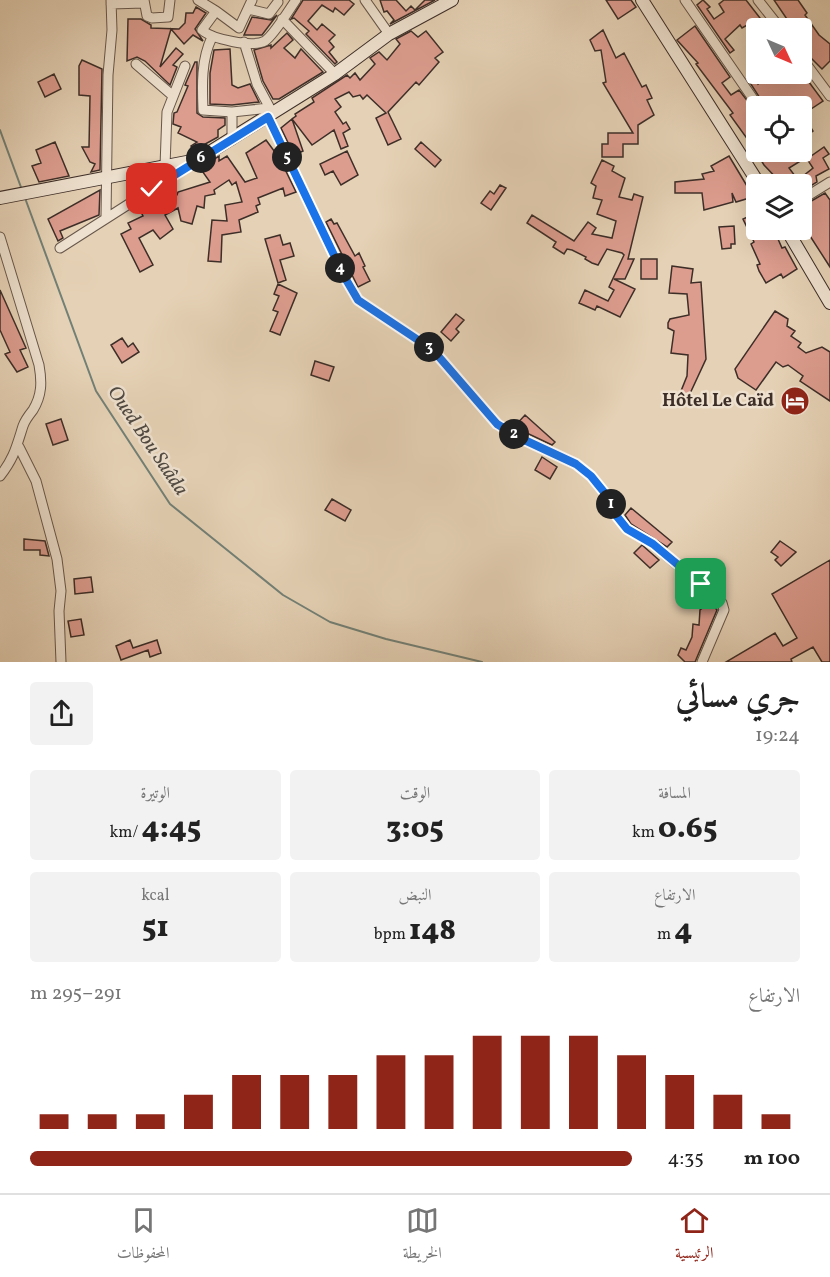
<!DOCTYPE html>
<html lang="ar">
<meta charset="utf-8">
<style>
:root{--surface:#fff;--page:#f2f2f2;--text:#222;--muted:#767676;--line:#e0e0e0;--accent:#8f2418}
body{margin:0;font-family:Vollkorn,Amiri,serif;background:var(--page);color:var(--text);direction:rtl;height:100vh;display:flex;flex-direction:column;font-size:22px;white-space:nowrap}
*{box-sizing:border-box;margin:0}
p{font-size:20px;color:var(--muted)}
.icon{flex:none;width:33px;height:33px;fill:none;stroke:currentColor;stroke-width:2;stroke-linecap:round;stroke-linejoin:round}
.map{position:relative;height:662px;overflow:hidden;direction:ltr}
.drawer{display:flex;flex-direction:column;background:var(--surface);flex:1}
.drawer>*{flex:none}
.needle{width:39px;rotate:134deg}
.fabs{position:absolute;left:746px;top:18px;display:grid;gap:12px}
.fabs a{display:grid;place-items:center;width:66px;height:66px;border-radius:6px;background:var(--surface);box-shadow:0 6px 24px #0002;font-size:30px}
.pin{position:absolute;display:grid;place-items:center;width:51px;height:51px;color:#fff;margin:-26px;border-radius:12px;box-shadow:0 3px 9px #0006}
.km{position:absolute;width:30px;height:30px;margin:-15px;border-radius:50%;background:#222;color:#fff;font-size:16px;line-height:30px;text-align:center}
.round{display:grid;place-items:center;flex:none;width:63px;height:63px;border-radius:6px;background:var(--page)}
.overview{display:flex;align-items:center;justify-content:space-between;height:102px;padding:0 30px}
h1{font-size:33px;font-weight:800;line-height:45px}
.metrics{display:grid;grid-template-columns:repeat(3,1fr);gap:9px;height:102px;padding:6px 30px}
.metrics div{display:grid;align-content:center;border-radius:6px;background:var(--page);text-align:center}
.metrics b{font-size:30px;font-weight:800}
.metrics small{font-size:16px;font-weight:400}
.metrics p{font-size:16px}
.chart{height:168px;padding:12px 30px}
.chart p{display:flex;justify-content:space-between}
.chart svg{width:100%;height:108px;margin-top:6px;stroke:var(--accent);stroke-width:6}
ul{padding:0 30px;list-style:none;font-size:20px}
li{display:grid;grid-template-columns:96px 72px 1fr;align-items:center;height:45px}
li i{height:15px;border-radius:8px;background:var(--accent)}
.dock{display:flex;justify-content:space-around;align-items:center;height:84px;border-top:2px solid var(--line);background:var(--surface);font-size:16px;color:var(--muted)}
.dock a{display:grid;justify-items:center;gap:3px}
.dock .current{color:var(--accent)}
.map>svg:first-child{display:block}
.lines{fill:none;stroke-linecap:round;stroke-linejoin:round}
.stream{stroke:#728076;stroke-width:2}
.building{fill:#dc9c8e;stroke:#3d2e28;stroke-width:1.5}
.street-casing{stroke:#67574b;stroke-width:11}
.secondary-casing{stroke:#3d2e28;stroke-width:14}
.street{stroke:#eee1cf;stroke-width:9}
.secondary{stroke:#eee1cf;stroke-width:12}
.route-casing{stroke:#fff;stroke-width:12}
.route{stroke:#1a73e8;stroke-width:8}
.labels{text-anchor:middle;dominant-baseline:central;stroke-width:5;stroke-linejoin:round;paint-order:stroke}
.poi-label{font-size:18px;font-weight:bold;fill:#3d2e28;stroke:#eee1cf;text-anchor:end}
.water-label{font-size:20px;font-style:italic;fill:#4f4942;stroke:#eee1cf}
</style>
<div class="map">
<svg width="830" height="662" viewBox="0 0 830 662">
<rect width="100%" height="100%" fill="#e5d1b5"/>
<filter id="stains"><feTurbulence type="fractalNoise" baseFrequency=".00333" numOctaves="4"/><feColorMatrix values="0 0 0 0 .2 0 0 0 0 .09 0 0 0 0 .02 0 0 0 .5 -.17"/></filter>
<radialGradient id="worn" r=".72"><stop offset=".6" stop-color="#630" stop-opacity="0"/><stop offset="1" stop-color="#630" stop-opacity=".3"/></radialGradient>
<g class="lines">
<path class="stream" d="M0,130L22,190
M25,198L96,391L170,504L283,595L330,622L386,639L482,662"/>
</g>
<path class="building" d="M303,0H349L354,4L344,15L335,8L333,12L322,5L308,21L317,30L322,24L335,35L329,41L334,47L329,52L337,62L335,64L306,34L309,31L294,18L291,19Z
M380,0H396L406,11L411,6L415,10L425,0H435L390,24L394,20L387,11L384,12Z
M606,0H631L636,7L618,19Z
M703,0L710,7L707,9L714,19L724,12L719,4L724,0H746L760,18L742,28L740,25L725,39L734,50L730,53L697,5Z
M774,0H798L807,13L805,15L819,35L830,44V61L822,69L805,52L807,50L801,41V28H793Z
M196,7L206,13L195,29L203,41L193,35L184,44L171,29L160,67L176,48L183,54L173,65L177,67L170,85L145,61L137,57L127,61L128,19H141L151,25V28L179,29L185,23L186,13H193Z
M277,15L262,35H244L252,17L271,20Z
M695,26L730,77L722,83L731,95L739,90L756,112V151L730,115L733,113L696,64L698,63L677,40Z
M603,30L616,58L624,53L642,87L646,85L652,98L647,100L654,115L638,125V144H623V157H602V144H608V133H633L603,83L606,82L601,50L595,51L590,40Z
M411,31L418,37L426,31L443,52L435,58L439,62L419,85L416,82L388,112L401,139L388,145L376,118L386,113L367,95L363,99L360,95L353,97L349,92L335,99L341,107L335,112L343,124L346,122L350,129L343,133L348,146L341,149L334,130L312,145L292,119L296,116L295,114L314,102L312,98L347,75L350,78L355,73L360,80L375,64L370,58L379,52L387,60L400,44L396,39Z
M287,33L293,40L284,48L295,58L301,49L323,72L279,99H273L263,81L254,50L271,45V48Z
M230,49L232,85L238,88L250,84L259,102L232,105L210,104V73L214,50Z
M82,60L102,69L100,170L91,172L95,164L90,162L82,147H89L90,96L79,95V66Z
M195,62H197V113L203,117L225,118V125L218,130V137L189,153L193,150L191,146L197,142L178,133L181,127L173,124L174,113L177,112L188,86L185,85Z
M54,74L61,89L45,97L38,82Z
M770,74H803L823,101L802,115L807,114L811,121L808,123L813,131L801,140V106H765L747,78L753,75L758,84Z
M292,119L303,151L294,155L281,128Z
M266,140L280,159L296,192L285,196L283,188L258,198L260,204L256,206L258,212L239,220L241,232L222,235L221,262L208,261L212,220L227,221L225,205L242,202L236,182L232,185L229,180L214,190L215,194L205,196L204,208L197,206L192,224L181,221L178,208L165,215L173,229L160,239L153,230L139,238L153,265L140,272L121,234L131,229L128,223L143,216L141,212L177,195L178,192L210,182L200,168L219,156V161L227,156L245,182L257,178L246,153Z
M55,142L69,176L39,182L32,166L41,163L36,150Z
M421,142L441,160L435,167L415,149Z
M824,147L829,154L823,158L829,169L816,176L817,182L801,192V184H782L764,165L756,152H804L807,157L789,168L798,180L813,168L807,159Z
M347,151L358,175L341,185L333,171L325,175L320,164Z
M729,156L750,191L753,190L756,196L736,202L732,193L733,202L704,210L702,193H675V182L704,179L702,174L714,171L711,166Z
M602,160L614,166L612,171L625,178L619,197L632,200L634,194L643,197L628,259H634L625,279H614L635,289L620,317L597,306L595,310L579,303L585,290L608,301L614,290L609,287L624,255L622,253L607,249L598,265L592,263L585,259L586,257L572,250L567,249L564,254L553,247L556,242L527,223L532,215L574,241L588,222L596,228L592,234L612,238L616,221L597,214L602,200L593,198L596,186L591,183Z
M500,185L506,188L491,210L481,203L490,191L494,194Z
M100,190L99,215L60,231L63,238L58,241L48,219Z
M825,193L830,200V267L801,222V207Z
M756,213V230H774L782,248L785,247L797,269L783,278L781,274L766,283L759,271L757,265L760,264L751,244L754,242L743,219Z
M331,219L334,224L337,223L355,256L359,253L365,266L363,267L370,281L358,287L326,222Z
M734,226L735,244H731V248L722,249L719,227Z
M280,235L283,245L290,243L294,256L280,260L286,280L278,283L265,239Z
M641,259H657V279H641Z
M672,266L693,269L691,283L701,282L706,359L687,400L679,396L687,376L688,355L671,353L674,331L668,328V323L670,319L689,315L687,294L669,293Z
M278,284L297,293L280,335L270,331L278,312L273,310L279,296L274,294Z
M0,290L26,348L20,350L28,367L17,372L5,354L10,352L0,330Z
M775,311L788,319L787,326L795,331L791,336L801,343L798,347L806,353L822,347L830,352V401L800,381L803,376L788,365L783,367L776,362L756,390L738,378L735,369Z
M456,314L464,320L456,329L459,332L451,341L441,332Z
M122,338L128,347L133,343L139,352L122,363L111,345Z
M315,361L334,367L329,381L311,375Z
M525,415L555,442L552,445L514,427Z
M61,419L68,440L53,445L46,424Z
M542,457L557,467L550,479L535,470Z
M332,499L351,510L345,521L325,510Z
M631,508L672,542L667,547L631,524L625,515Z
M24,539L45,541L49,556L40,555V550H24Z
M780,541L796,552L781,566L775,560L778,557L771,552Z
M642,545L659,560L650,568L634,553Z
M830,560V662H822L813,647L791,659L792,662H726L775,633L783,646L797,638L772,594Z
M91,577L93,592L75,594L74,579Z
M706,598L717,610L695,662H685L678,655L681,648L686,650L692,637L693,624L699,625L700,610L705,606L702,604Z
M81,619L84,635L71,637L68,621Z
M130,640L133,648L157,640L161,653L150,657L148,650L121,660L116,646Z"/>
<g class="lines">
<g class="street-casing">
<path id="street" d="M144,0L147,16L152,18L168,17L170,0
M198,0L216,11L202,30C212,39 252,48 265,41C274,35 289,10 296,0
M365,0L389,34
M685,0L758,106
M758,0L780,28
M111,4L144,3
M248,9L269,14L278,2
M216,11L239,28L252,0
M282,19L335,74
M212,37C201,60 202,85 203,110L232,112L269,108
M244,42L257,84L272,112
M801,57L830,96
M136,64L172,95
M232,112V140
M268,117L344,276L358,300L433,350L497,424L518,437L576,464L591,476L608,497L615,514L627,529L653,544L722,603L724,610L702,662
M165,166L167,112L185,66
M801,200L830,182
M106,217L108,75L112,30L111,0
M0,237L39,365C42,382 42,395 33,410C29,415 25,420 23,426C16,448 14,458 0,476
M60,248L193,163
M19,447L36,481L57,559L61,591L59,611L61,662"/>
</g>
<g class="secondary-casing">
<path id="secondary" d="M642,0L759,184
M0,198L197,160L335,74L389,34L452,0
M787,230L830,303"/>
</g>
<use href="#street" class="street"/>
<use href="#secondary" class="secondary"/>
</g>
<g class="lines">
<g class="route-casing">
<path id="route" d="M152,189L268,117L344,276L358,300L433,350L497,424L518,437L576,464L591,476L608,497L615,514L627,529L653,544L701,584"/>
</g>
<use href="#route" class="route"/>
</g>
<defs>
<g id="hotel-disc" transform="scale(1.5)"><circle r="9.5" fill="#8f2418" stroke="#eee1cf"/><path d="M-6-4.5h1.5V1H6V5H4.5V3h-9V5H-6ZM-4 0a1.8 1.8 0 1 1 3.6 0ZM.5 0V-2.5h3Q6-2.5 6 0Z" fill="#fff"/></g>
</defs>
<g fill-rule="evenodd">
<use href="#hotel-disc" x="795" y="401"/>
</g>
<g class="labels">
<g class="poi-label">
<text x="774" y="401">Hôtel Le Caïd</text>
</g>
<g class="water-label">
<text transform="translate(147 441) rotate(56)">Oued Bou Saâda</text>
</g>
</g>
<rect width="100%" height="100%" filter="url(#stains)"/>
<rect width="100%" height="100%" fill="url(#worn)"/>
</svg>
<div class="fabs">
<a><svg class="needle" viewBox="-14 -14 28 28"><path d="M0-13l5 13h-10z" fill="#e53935"/><path d="M0 13l5-13h-10z" fill="#767676"/></svg></a>
<a><svg class="icon" aria-label="locate" viewBox="0 0 24 24"><circle cx="12" cy="12" r="6"/><path d="M12 2v4M12 18v4M2 12h4M18 12h4"/></svg></a>
<a><svg class="icon" aria-label="layers" viewBox="0 0 24 24"><path d="M12 4l9 5-9 5-9-5zM3 14l9 5 9-5"/></svg></a>
</div>
<div class="pin" style="left:701px;top:584px;background:#1e9e55"><svg class="icon" aria-label="arrive" viewBox="0 0 24 24"><path d="M6 21V4h12l-3 4 3 4H6"/></svg></div>
<div class="pin" style="left:152px;top:189px;background:#d93025"><svg class="icon" aria-label="check" viewBox="0 0 24 24"><path d="M5 12l5 5 9-10"/></svg></div>
<b class="km" style="left:611px;top:504px">1</b>
<b class="km" style="left:514px;top:434px">2</b>
<b class="km" style="left:429px;top:347px">3</b>
<b class="km" style="left:340px;top:268px">4</b>
<b class="km" style="left:287px;top:157px">5</b>
<b class="km" style="left:201px;top:158px">6</b>
</div>
<section class="drawer">
<div class="overview"><div><h1>جري مسائي</h1><p>19:24</p></div><a class="round"><svg class="icon" aria-label="share" viewBox="0 0 24 24"><path d="M12 15V3M7 8l5-5 5 5M5 13v7h14v-7"/></svg></a></div>
<div class="metrics">
<div><p>المسافة</p><b>0.65<small> km</small></b></div>
<div><p>الوقت</p><b>3:05</b></div>
<div><p>الوتيرة</p><b>4:45<small> /km</small></b></div>
</div>
<div class="metrics">
<div><p>الارتفاع</p><b>4<small> m</small></b></div>
<div><p>النبض</p><b>148<small> bpm</small></b></div>
<div><p>kcal</p><b>51</b></div>
</div>
<div class="chart"><p><span>الارتفاع</span>291–295 m</p>
<svg viewBox="0 0 160 44" preserveAspectRatio="none"><path d="M5 44V38M15 44V38M25 44V38M35 44V30M45 44V22M55 44V22M65 44V22M75 44V14M85 44V14M95 44V6M105 44V6M115 44V6M125 44V14M135 44V22M145 44V30M155 44V38"/></svg>
</div>
<ul>
<li><b>100 m</b>4:35<i style="width:100%"></i></li>
</ul>
</section>
<nav class="dock">
<a class="current"><svg class="icon" aria-label="home" viewBox="0 0 24 24"><path d="M3 11l9-7 9 7M6 9v11h12V9"/></svg>الرئيسية</a>
<a><svg class="icon" aria-label="map" viewBox="0 0 24 24"><path d="M3 6l6-2 6 2 6-2v14l-6 2-6-2-6 2zM9 4v14M15 6v14"/></svg>الخريطة</a>
<a><svg class="icon" aria-label="saved" viewBox="0 0 24 24"><path d="M7 4h10v16l-5-4-5 4z"/></svg>المحفوظات</a>
</nav>
